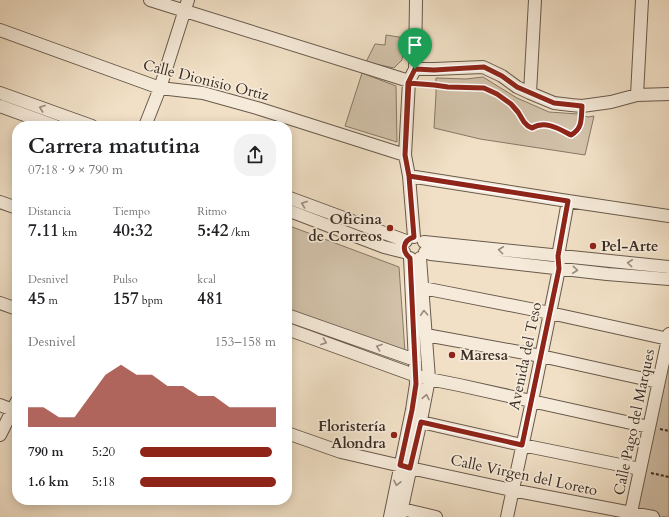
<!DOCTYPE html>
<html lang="es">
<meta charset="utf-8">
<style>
:root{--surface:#fff;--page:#f2f2f2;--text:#202124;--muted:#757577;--accent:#8f2418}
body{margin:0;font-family:Cardo,serif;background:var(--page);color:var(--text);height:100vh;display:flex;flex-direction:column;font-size:15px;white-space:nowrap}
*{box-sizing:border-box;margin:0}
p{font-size:13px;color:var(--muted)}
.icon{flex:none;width:22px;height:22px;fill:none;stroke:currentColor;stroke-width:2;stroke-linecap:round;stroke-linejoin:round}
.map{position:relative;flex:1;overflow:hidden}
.panel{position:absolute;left:12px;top:121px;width:280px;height:384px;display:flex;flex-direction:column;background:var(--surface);border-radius:16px;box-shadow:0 2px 10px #0003}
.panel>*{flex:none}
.pin{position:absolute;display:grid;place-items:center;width:34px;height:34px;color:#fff;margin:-41px -17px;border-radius:50% 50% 50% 0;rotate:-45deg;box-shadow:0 0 4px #0007}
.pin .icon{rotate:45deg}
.round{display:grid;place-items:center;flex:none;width:42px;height:42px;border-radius:16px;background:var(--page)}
.headline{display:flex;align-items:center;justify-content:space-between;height:68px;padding:0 16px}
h1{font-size:22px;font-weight:800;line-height:30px}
.stats{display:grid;grid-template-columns:repeat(3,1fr);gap:6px;height:68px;padding:4px 16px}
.stats div{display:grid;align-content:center}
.stats b{font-size:17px;font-weight:800}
.stats small{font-size:11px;font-weight:400}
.stats p{font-size:11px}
.chart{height:112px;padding:8px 16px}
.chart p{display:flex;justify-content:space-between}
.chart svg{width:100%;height:72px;margin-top:4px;fill:var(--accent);opacity:.7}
ul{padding:0 16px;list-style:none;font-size:13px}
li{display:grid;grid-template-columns:64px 48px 1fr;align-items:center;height:30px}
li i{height:10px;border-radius:5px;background:var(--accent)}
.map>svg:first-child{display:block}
.green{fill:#d2c2aa;stroke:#867867}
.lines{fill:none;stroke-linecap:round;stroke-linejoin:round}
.minor-casing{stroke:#685a4c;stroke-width:14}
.path{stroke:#3a2d24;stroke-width:2;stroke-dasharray:3 2;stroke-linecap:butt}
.minor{stroke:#f6ebda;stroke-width:12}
.oneway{stroke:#988c7f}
.route-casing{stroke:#fff;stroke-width:8}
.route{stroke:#8f2418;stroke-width:5}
.poi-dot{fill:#8f2418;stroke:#f6ebda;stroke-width:1.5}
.labels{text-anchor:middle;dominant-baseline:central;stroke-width:3.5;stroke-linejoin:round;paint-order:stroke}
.street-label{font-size:15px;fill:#3a2d24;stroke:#f6ebda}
.poi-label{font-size:15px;font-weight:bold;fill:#3a2d24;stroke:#f6ebda;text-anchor:end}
</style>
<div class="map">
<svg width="669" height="517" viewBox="0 0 669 517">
<rect width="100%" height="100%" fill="#f1e0c6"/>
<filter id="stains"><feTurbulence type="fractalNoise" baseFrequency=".005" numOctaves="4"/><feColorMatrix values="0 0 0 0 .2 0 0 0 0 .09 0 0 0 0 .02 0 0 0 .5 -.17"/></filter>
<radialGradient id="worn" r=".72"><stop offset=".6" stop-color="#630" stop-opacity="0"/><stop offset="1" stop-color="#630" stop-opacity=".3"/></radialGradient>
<path class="green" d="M386,35L405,38L402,60L394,68L366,62L375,44L385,45Z
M362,73L396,86L397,142L345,126Z
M483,77L517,98L549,112L578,114L588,117L594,116L585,155L480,139L434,128L436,94V78L466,79Z
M287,225L399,267L405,352L287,310Z
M669,334V517H653L631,513Z"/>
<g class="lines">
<g class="minor-casing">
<path id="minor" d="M150,0L409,81
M0,30L160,88L203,93L257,108L405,155
M415,69H434L483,67L502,76L517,87L530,93L554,103L571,105L582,106L611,102L637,95L669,94
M0,93L92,126
M530,93L535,0
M637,95L642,0
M0,106L55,126
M145,126L160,88L188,0
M409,176L568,201L669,216
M287,197L406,241
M0,202L17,208
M287,210L384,247L404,252
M414,237L409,176L405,155L409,81L415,69L416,0
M424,242L669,267
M425,252L431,254L607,274L669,279
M417,288H423L550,313L668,339
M0,303L17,309
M287,315L415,360
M287,329L411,374L429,379L459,385L649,427
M426,335L541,356L658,382
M0,405L13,410
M421,422L522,445L640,469
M287,433L341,452L410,468L512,490L653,517
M0,435L17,401
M402,509L436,517
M390,517L412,410L416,384L410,258
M400,517L422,415L429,379L420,258
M507,517L532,401L559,269L558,256L568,201
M630,517L669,334"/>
</g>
<path class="path" d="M421,84C430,85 439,86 448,87C460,88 471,86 483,88C492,90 502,97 510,103C519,110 521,123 532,128C546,120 559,129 571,135C579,130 580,126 581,117
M660,429L669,431
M651,473L669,477"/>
<use href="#minor" class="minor"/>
</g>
<defs><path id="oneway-chevron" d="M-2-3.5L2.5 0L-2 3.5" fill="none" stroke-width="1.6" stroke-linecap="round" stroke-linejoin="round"/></defs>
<g class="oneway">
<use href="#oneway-chevron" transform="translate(42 108) rotate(-160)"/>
<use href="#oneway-chevron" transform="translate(304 204) rotate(-160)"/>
<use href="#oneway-chevron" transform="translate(501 250) rotate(-174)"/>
<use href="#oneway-chevron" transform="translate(630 263) rotate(-174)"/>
<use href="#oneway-chevron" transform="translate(575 270) rotate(6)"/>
<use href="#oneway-chevron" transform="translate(424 313) rotate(-93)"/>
<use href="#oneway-chevron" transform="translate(324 342) rotate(20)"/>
<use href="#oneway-chevron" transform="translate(379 347) rotate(-160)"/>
<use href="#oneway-chevron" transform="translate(426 397) rotate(-79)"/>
<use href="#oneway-chevron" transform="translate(397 483) rotate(102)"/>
</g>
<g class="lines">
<g class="route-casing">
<path id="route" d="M415,69L409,81L405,155L409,176L414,237C403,240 401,251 410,258L416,384L412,410L400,465L410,468L421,422L522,445L559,269L558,256L568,201L409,176L405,155L408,83L434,85L448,87L484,88L497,94L511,104L518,112L524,122L528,126L532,128C546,120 559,129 571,135C583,128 581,119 582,106L554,103L517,87L502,76L484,67L434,70L415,69"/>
</g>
<use href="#route" class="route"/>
</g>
<g class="poi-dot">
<circle cx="390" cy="228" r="4"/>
<circle cx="593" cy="246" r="4"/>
<circle cx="452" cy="355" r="4"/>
<circle cx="394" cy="435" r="4"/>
</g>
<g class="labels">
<g class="street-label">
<text transform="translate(206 80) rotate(14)">Calle Dionisio Ortiz</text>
<text transform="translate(525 356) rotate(-78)">Avenida del Teso</text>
<text transform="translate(634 422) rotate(-78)">Calle Pago del Marques</text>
<text transform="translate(524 475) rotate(12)">Calle Virgen del Loreto</text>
</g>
<g class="poi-label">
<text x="382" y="219">Oficina<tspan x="382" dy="17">de Correos</tspan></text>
<text x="601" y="246" text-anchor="start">Pel-Arte</text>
<text x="460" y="355" text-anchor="start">Maresa</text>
<text x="386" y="426">Floristería<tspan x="386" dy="17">Alondra</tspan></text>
</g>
</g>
<rect width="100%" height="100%" filter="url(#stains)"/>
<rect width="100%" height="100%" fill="url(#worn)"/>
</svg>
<div class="pin" style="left:415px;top:69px;background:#1e9e55"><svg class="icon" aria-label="arrive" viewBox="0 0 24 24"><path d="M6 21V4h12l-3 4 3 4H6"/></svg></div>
<section class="panel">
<div class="headline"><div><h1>Carrera matutina</h1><p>07:18 · 9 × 790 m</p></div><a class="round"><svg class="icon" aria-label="share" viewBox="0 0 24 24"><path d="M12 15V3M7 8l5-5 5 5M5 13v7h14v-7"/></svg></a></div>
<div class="stats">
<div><p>Distancia</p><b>7.11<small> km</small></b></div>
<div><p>Tiempo</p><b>40:32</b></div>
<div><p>Ritmo</p><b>5:42<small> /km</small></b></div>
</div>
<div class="stats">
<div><p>Desnivel</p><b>45<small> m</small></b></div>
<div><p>Pulso</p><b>157<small> bpm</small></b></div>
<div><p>kcal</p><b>481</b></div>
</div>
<div class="chart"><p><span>Desnivel</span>153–158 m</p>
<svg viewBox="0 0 160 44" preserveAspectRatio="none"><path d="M0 44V32L10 32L20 38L30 38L40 25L50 12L60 6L70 12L80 12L90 19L100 19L110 25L120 25L130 32L140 32L150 32L160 32V44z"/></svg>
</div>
<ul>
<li><b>790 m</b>5:20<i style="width:97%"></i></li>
<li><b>1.6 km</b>5:18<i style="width:100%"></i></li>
</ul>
</section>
</div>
